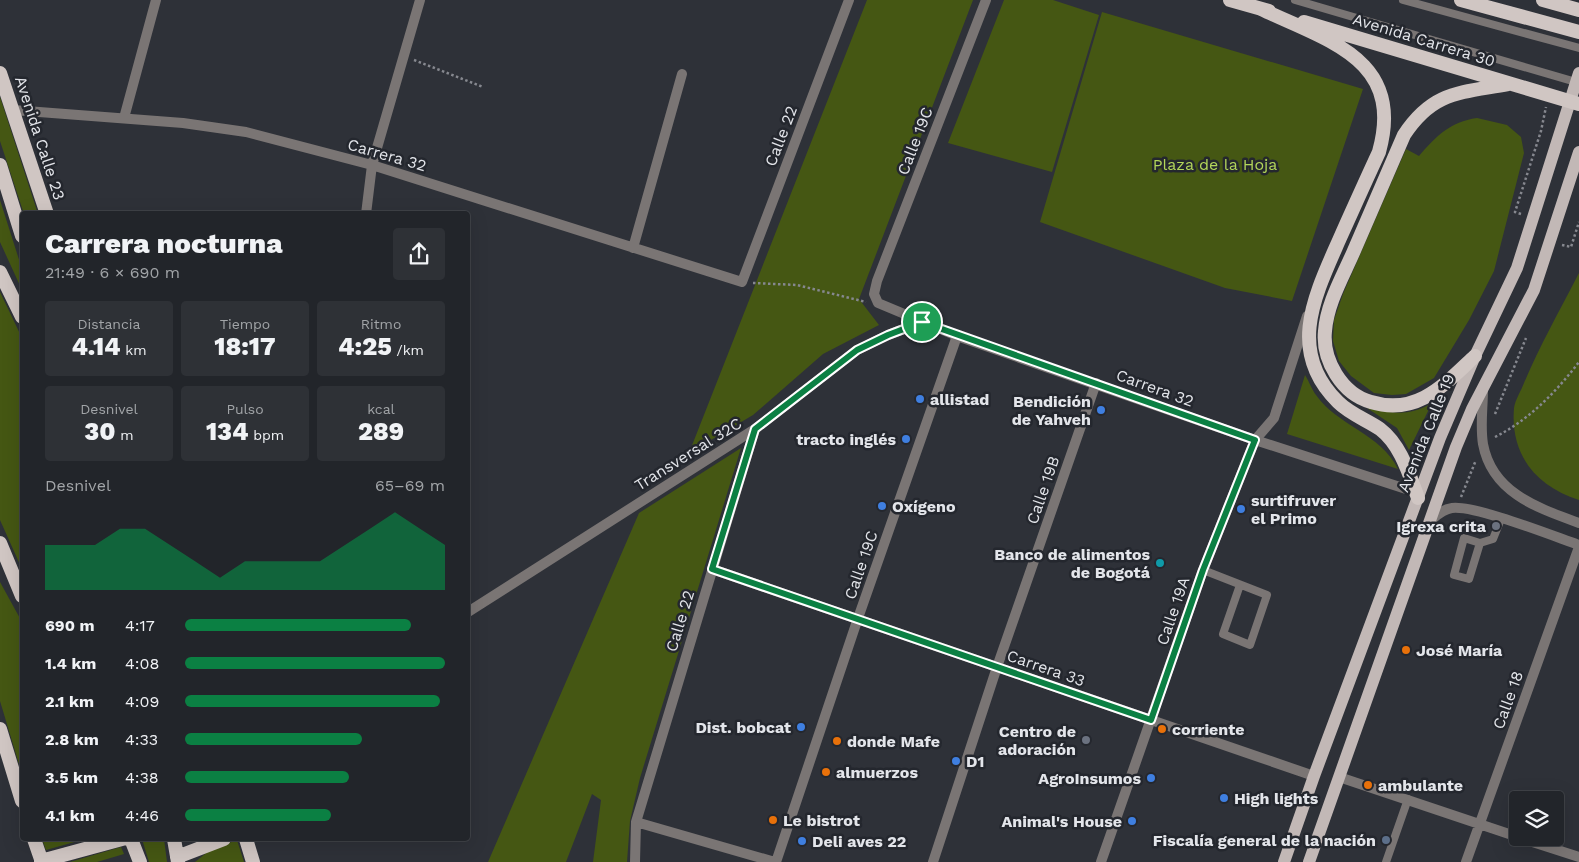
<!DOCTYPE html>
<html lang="es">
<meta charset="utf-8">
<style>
:root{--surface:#22252a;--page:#2e3136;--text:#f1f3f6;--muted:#a2a5a8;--line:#3f4247;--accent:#0b8043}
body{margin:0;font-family:"Work Sans",sans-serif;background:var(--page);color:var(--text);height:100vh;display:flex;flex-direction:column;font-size:19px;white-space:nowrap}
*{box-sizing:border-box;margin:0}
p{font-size:16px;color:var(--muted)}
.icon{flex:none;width:28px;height:28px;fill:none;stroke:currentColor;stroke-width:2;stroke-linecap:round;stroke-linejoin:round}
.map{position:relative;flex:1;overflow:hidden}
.side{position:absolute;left:20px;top:211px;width:450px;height:630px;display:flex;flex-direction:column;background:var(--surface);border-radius:5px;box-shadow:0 5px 20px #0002,0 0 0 1px var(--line)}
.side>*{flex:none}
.buttons{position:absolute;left:1509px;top:791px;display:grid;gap:10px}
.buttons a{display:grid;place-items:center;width:55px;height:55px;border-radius:5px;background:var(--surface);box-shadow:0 5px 20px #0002,0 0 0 1px var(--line);font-size:25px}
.pin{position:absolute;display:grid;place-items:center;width:42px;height:42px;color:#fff;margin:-21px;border:2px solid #fff;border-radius:50%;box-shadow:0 1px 5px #0007}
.round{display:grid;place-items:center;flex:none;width:52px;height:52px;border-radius:5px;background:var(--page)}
.head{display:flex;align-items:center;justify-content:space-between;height:85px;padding:0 25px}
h1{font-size:28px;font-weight:800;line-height:38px}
.figures{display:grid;grid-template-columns:repeat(3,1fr);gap:8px;height:85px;padding:5px 25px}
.figures div{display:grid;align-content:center;border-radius:5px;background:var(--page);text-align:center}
.figures b{font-size:25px;font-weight:800}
.figures small{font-size:14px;font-weight:400}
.figures p{font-size:14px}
.chart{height:140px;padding:10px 25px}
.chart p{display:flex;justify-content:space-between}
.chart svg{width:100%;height:90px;margin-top:5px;fill:var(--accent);opacity:.7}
ul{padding:0 25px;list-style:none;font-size:16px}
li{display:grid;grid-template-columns:80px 60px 1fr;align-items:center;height:38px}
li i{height:12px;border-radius:6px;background:var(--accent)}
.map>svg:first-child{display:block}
.green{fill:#455713}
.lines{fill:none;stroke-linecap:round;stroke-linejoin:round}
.path{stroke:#86888f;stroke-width:2.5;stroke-dasharray:2.5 2.5;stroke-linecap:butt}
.service{stroke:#7a7574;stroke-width:8}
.minor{stroke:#7a7574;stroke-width:10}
.tertiary{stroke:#7a7574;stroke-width:10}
.primary{stroke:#c2b8b6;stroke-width:12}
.trunk{stroke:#d0c6c3;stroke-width:14}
.route-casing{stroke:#fff;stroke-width:10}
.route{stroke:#0b8043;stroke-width:6}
.shop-dot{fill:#3f7fe0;stroke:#24272e;stroke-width:2}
.worship-dot{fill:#6b7280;stroke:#24272e;stroke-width:2}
.culture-dot{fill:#0f9aa8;stroke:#24272e;stroke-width:2}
.food-dot{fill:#e8710a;stroke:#24272e;stroke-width:2}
.service-dot{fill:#5c6f8a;stroke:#24272e;stroke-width:2}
.labels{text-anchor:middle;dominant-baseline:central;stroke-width:5;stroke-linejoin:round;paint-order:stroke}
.street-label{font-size:16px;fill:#e3e5ea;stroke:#24272e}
.park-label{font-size:16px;fill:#b3d65a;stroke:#24272e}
.poi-label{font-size:16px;font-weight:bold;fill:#e3e5ea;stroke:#24272e;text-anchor:start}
</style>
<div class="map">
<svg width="1579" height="862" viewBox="0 0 1579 862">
<rect width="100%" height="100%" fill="#2e3138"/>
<path class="green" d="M867,0H973L859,299L879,325L823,354L753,415L689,453Z
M1004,0H1053L1099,15L1052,172L948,143Z
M1102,12L1363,89L1292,301L1225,288L1040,222Z
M0,97L38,214H24L0,141Z
M1477,118L1507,125L1521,137L1524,153L1494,271L1469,320L1434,378L1406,394L1392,395L1374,393L1351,376L1339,361L1333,341L1334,320L1343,294L1406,149L1419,156C1436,136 1450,122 1477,118Z
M0,200L22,269V290L0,242Z
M1579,273V500C1536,486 1510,455 1514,408C1515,400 1521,391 1524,383C1540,345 1560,310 1579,273Z
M0,292L22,338V569L0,520Z
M1305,375C1309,381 1312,390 1316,395C1339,427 1380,433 1398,469L1287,434Z
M1432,403L1409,450L1397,428L1367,408C1391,413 1409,417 1432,403Z
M741,448L640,778L630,821L627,862H593L601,800L592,794L566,862H488L639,513Z
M0,582L22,622V774L0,701Z
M42,839H85L46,850Z
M142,839H164L167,862H149Z
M237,840L244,862H195L210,850Z
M121,847L124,854L97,862H70Z"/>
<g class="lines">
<path class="path" d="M414,60L483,87
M1521,214L1515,212L1541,131L1546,107
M1562,245L1571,247L1579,222
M753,283L797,285L866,302
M1495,414L1526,338
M1495,437C1529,420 1556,392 1579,362
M1461,497L1476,460"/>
<path class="service" d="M1295,0L1579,83
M1403,0L1579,48
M1480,543L1464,538L1454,575L1469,579L1480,543L1493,539L1501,519
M1203,570L1267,595L1250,645L1223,634L1240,585
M1386,862L1408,799"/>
<path class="minor" d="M986,0L877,281L874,294L878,303L957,336L1255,440L1406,489
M13,110L183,123L246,132L372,165L742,282L849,0
M124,118L156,0
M366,214L372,165L420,0
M633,248L682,74
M712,569L1314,776
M468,612L755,429L857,350L888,335L922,322
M1339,777L1518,837
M636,822L775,862
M1520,838L1579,857
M635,862L636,822L755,429
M776,862L857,621L957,336
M933,862L997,667L1096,383
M1101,862L1203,570L1255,440L1274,418L1307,316
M1466,862L1579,547"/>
<path class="tertiary" d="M1483,389C1483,407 1480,426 1483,444C1492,493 1538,508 1579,523
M1430,521C1436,516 1443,509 1452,508C1475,505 1553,536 1579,545"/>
<path class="primary" d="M1284,862L1314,776L1440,438L1475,356L1517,268L1579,73
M1309,862L1456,447L1472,409L1534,290L1579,152"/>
<path class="trunk" d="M1230,0L1269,11
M1461,0L1579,32
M1543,0L1579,10
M1261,9C1328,41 1405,59 1379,152C1366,180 1353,209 1340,238C1315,295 1286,351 1338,402C1350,414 1367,420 1380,429C1401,445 1409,474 1418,498
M1304,22L1579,104
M0,73L47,214
M0,165L22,236
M0,272L22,317
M1475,356C1444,385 1417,416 1371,402C1342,394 1322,360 1325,331C1327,304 1342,278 1353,253C1370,214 1387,174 1404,135C1433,91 1460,93 1508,84
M0,543L22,596
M0,729L22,801
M34,839L42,862
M131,839L140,862
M174,839L178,862
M246,839L253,862
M177,857L224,839
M41,861L122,839"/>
</g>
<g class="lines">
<g class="route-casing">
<path id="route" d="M922,322L1255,440L1203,570L1151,720L712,569L755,429L857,350L888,335Z"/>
</g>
<use href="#route" class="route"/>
</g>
<g class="shop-dot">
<circle cx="920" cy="399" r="5"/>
<circle cx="1101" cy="410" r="5"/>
<circle cx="906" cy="439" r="5"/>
<circle cx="882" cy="506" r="5"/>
<circle cx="1241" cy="509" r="5"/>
<circle cx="801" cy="727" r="5"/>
<circle cx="956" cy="761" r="5"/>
<circle cx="1151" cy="778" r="5"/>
<circle cx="1224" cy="798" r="5"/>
<circle cx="1132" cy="821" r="5"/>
<circle cx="802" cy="841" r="5"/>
</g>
<g class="worship-dot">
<circle cx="1496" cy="526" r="5"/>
<circle cx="1086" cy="740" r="5"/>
</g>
<circle class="culture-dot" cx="1160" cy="563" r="5"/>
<g class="food-dot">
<circle cx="1406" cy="650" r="5"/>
<circle cx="1162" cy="729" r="5"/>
<circle cx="837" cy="741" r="5"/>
<circle cx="826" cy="772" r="5"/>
<circle cx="1368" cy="785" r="5"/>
<circle cx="773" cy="820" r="5"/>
</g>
<circle class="service-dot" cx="1386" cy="840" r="5"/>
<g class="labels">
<g class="street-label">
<text transform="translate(1424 40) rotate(17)">Avenida Carrera 30</text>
<text transform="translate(781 136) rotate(-69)">Calle 22</text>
<text transform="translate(40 138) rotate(72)">Avenida Calle 23</text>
<text transform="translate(915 141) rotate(-69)">Calle 19C</text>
<text transform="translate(387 155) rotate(16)">Carrera 32</text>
<text transform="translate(1155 388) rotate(20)">Carrera 32</text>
<text transform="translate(1426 433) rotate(-68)">Avenida Calle 19</text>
<text transform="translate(688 454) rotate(-32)">Transversal 32C</text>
<text transform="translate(1043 490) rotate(-71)">Calle 19B</text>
<text transform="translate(861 565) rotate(-71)">Calle 19C</text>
<text transform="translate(1173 611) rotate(-71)">Calle 19A</text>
<text transform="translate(680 621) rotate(-73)">Calle 22</text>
<text transform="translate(1046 668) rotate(19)">Carrera 33</text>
<text transform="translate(1508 700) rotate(-70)">Calle 18</text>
</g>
<g class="park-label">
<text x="1215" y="164">Plaza de la Hoja</text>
</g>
<g class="poi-label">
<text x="930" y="399">allistad</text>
<text x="1091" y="401" text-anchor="end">Bendición<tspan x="1091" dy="18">de Yahveh</tspan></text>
<text x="896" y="439" text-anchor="end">tracto inglés</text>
<text x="1251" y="500">surtifruver<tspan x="1251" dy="18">el Primo</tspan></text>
<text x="892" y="506">Oxígeno</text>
<text x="1486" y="526" text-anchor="end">Igrexa crita</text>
<text x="1150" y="554" text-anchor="end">Banco de alimentos<tspan x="1150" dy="18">de Bogotá</tspan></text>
<text x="1416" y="650">José María</text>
<text x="791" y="727" text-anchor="end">Dist. bobcat</text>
<text x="1172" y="729">corriente</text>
<text x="1076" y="731" text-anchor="end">Centro de<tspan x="1076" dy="18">adoración</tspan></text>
<text x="847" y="741">donde Mafe</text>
<text x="966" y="761">D1</text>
<text x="836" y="772">almuerzos</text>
<text x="1141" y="778" text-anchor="end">AgroInsumos</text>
<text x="1378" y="785">ambulante</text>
<text x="1234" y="798">High lights</text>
<text x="783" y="820">Le bistrot</text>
<text x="1122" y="821" text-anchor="end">Animal's House</text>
<text x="1376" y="840" text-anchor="end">Fiscalía general de la nación</text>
<text x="812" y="841">Deli aves 22</text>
</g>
</g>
</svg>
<div class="buttons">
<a><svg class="icon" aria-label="layers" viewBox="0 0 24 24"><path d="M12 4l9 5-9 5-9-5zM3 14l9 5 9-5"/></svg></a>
</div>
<div class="pin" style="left:922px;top:322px;background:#1e9e55"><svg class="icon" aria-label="arrive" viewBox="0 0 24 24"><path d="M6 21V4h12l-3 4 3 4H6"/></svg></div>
<section class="side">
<div class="head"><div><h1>Carrera nocturna</h1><p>21:49 · 6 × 690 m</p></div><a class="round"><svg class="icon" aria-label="share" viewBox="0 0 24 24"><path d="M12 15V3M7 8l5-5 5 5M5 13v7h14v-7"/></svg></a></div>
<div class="figures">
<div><p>Distancia</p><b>4.14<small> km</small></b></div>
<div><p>Tiempo</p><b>18:17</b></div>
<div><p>Ritmo</p><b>4:25<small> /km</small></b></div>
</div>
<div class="figures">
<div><p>Desnivel</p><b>30<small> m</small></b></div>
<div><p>Pulso</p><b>134<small> bpm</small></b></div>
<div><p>kcal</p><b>289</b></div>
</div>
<div class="chart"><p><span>Desnivel</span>65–69 m</p>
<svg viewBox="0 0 160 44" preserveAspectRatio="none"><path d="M0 44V22L10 22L20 22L30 14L40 14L50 22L60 30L70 38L80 30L90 30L100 30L110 30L120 22L130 14L140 6L150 14L160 22V44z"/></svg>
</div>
<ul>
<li><b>690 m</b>4:17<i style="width:87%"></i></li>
<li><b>1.4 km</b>4:08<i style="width:100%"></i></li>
<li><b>2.1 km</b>4:09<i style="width:98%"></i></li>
<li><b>2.8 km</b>4:33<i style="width:68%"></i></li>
<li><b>3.5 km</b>4:38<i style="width:63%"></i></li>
<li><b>4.1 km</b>4:46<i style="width:56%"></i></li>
</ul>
</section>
</div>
